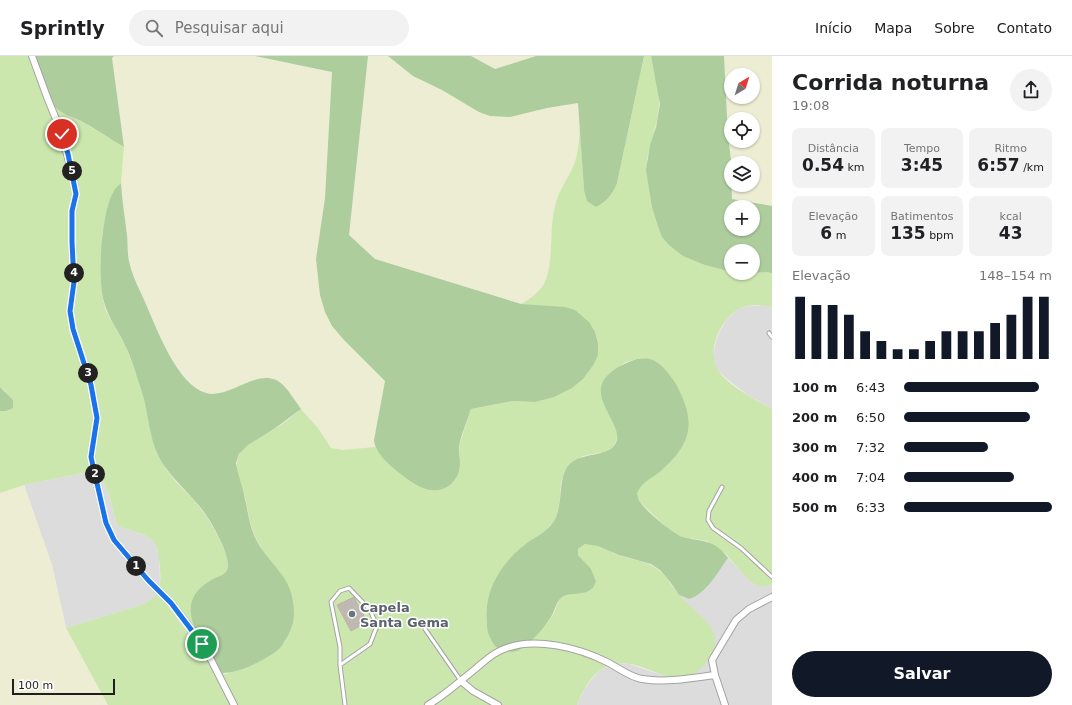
<!DOCTYPE html>
<html lang="pt">
<meta charset="utf-8">
<style>
:root{--surface:#fff;--page:#f2f2f2;--text:#202124;--muted:#757577;--line:#e0e0e0;--accent:#111827}
body{margin:0;font-family:"DejaVu Sans",sans-serif;background:var(--page);color:var(--text);height:100vh;display:flex;flex-direction:column;font-size:15px;white-space:nowrap}
*{box-sizing:border-box;margin:0}
p{font-size:13px;color:var(--muted)}
.icon{flex:none;width:22px;height:22px;fill:none;stroke:currentColor;stroke-width:2;stroke-linecap:round;stroke-linejoin:round}
.map{position:relative;flex:1;overflow:hidden}
.sheet{display:flex;flex-direction:column;background:var(--surface);width:300px}
.sheet>*{flex:none}
.needle{width:26px;rotate:38deg}
.fabs{position:absolute;left:724px;top:12px;display:grid;gap:8px}
.fabs a{display:grid;place-items:center;width:36px;height:36px;border-radius:50%;background:var(--surface);box-shadow:0 1px 3px #0004;font-size:20px}
.scale{position:absolute;left:12px;bottom:10px;width:103px;box-sizing:border-box;padding-left:4px;border:2px solid #1f1f1f;border-top:0;font-size:11px;line-height:14px;white-space:nowrap;color:#1f1f1f;-webkit-text-stroke:3px #fff;paint-order:stroke}
.pin{position:absolute;display:grid;place-items:center;width:34px;height:34px;color:#fff;margin:-17px;border:2px solid #fff;border-radius:50%;box-shadow:0 1px 4px #0007}
.km{position:absolute;width:20px;height:20px;margin:-10px;border-radius:50%;background:#222;color:#fff;font-size:11px;line-height:20px;text-align:center}
.round{display:grid;place-items:center;flex:none;width:42px;height:42px;border-radius:21px;background:var(--page)}
.summary{display:flex;align-items:center;justify-content:space-between;height:68px;padding:0 20px}
h1{font-size:22px;font-weight:600;line-height:30px}
.metrics{display:grid;grid-template-columns:repeat(3,1fr);gap:6px;height:68px;padding:4px 20px}
.metrics div{display:grid;align-content:center;border-radius:8px;background:var(--page);text-align:center}
.metrics b{font-size:17px;font-weight:600}
.metrics small{font-size:11px;font-weight:400}
.metrics p{font-size:11px}
.chart{height:112px;padding:8px 20px}
.chart p{display:flex;justify-content:space-between}
.chart svg{width:100%;height:72px;margin-top:4px;stroke:var(--accent);stroke-width:6}
.cta{display:flex;gap:8px;margin-top:auto;padding:8px 20px}
.cta a{flex:1;height:46px;border-radius:24px;background:var(--accent);color:#fff;font-size:16px;font-weight:600;line-height:46px;text-align:center}
ul{padding:0 20px;list-style:none;font-size:13px}
li{display:grid;grid-template-columns:64px 48px 1fr;align-items:center;height:30px}
li i{height:10px;border-radius:5px;background:var(--accent)}
header{display:flex;align-items:center;gap:24px;box-sizing:border-box;height:56px;padding:0 20px;background:var(--surface);border-bottom:1px solid var(--line)}
header strong{font-size:19px}
nav{display:flex;gap:22px;margin-inline-start:auto;font-size:14px}
.search{width:280px;height:36px;background:var(--page);display:flex;align-items:center;gap:10px;box-sizing:border-box;padding:0 14px;border-radius:22px;color:var(--muted);font-size:15px}
main{display:flex;flex:1;min-height:0}
.map>svg:first-child{display:block}
.residential{fill:#dddcdc}
.farmland{fill:#ecedd2;fill-rule:evenodd}
.grass{fill:#cce7ae}
.forest{fill:#adcd9d;fill-rule:evenodd}
.building{fill:#c0b8b2;stroke:#c0b2a9}
.lines{fill:none;stroke-linecap:round;stroke-linejoin:round}
.service-casing{stroke:#a3a3a3;stroke-width:5}
.minor-casing{stroke:#a3a3a3;stroke-width:8}
.service{stroke:#fff;stroke-width:3}
.minor{stroke:#fff;stroke-width:6}
.route-casing{stroke:#fff;stroke-width:8}
.route{stroke:#1a73e8;stroke-width:5}
.worship-dot{fill:#6b7280;stroke:#fff;stroke-width:1.5}
.labels{text-anchor:middle;dominant-baseline:central;stroke-width:3;stroke-linejoin:round;paint-order:stroke}
.worship-label{font-size:13px;font-weight:bold;fill:#5b616d;stroke:#fff;text-anchor:start}
</style>
<header>
<strong>Sprintly</strong>
<div class="search"><svg class="icon" aria-label="search" viewBox="0 0 24 24"><circle cx="10" cy="10" r="6"/><path d="M15 15l6 6"/></svg>Pesquisar aqui</div>
<nav><a>Início</a><a>Mapa</a><a>Sobre</a><a>Contato</a></nav>
</header>
<main>
<div class="map">
<svg width="772" height="649" viewBox="0 0 772 649">
<rect width="100%" height="100%" fill="#efece6"/>
<path class="residential" d="M763,249L772,251V353L748,339L727,323L718,315L714,307V296L716,285L720,275L727,263L738,253L749,250Z
M83,417H97L102,422L108,435L117,469L146,480L155,486L159,500L160,532L154,543L144,548L66,572L52,509L24,429Z
M728,502L752,527L761,531L772,529V649H577L584,634L591,624L599,615L608,610L618,607L629,608L674,623L706,567L679,539L689,543L706,531Z"/>
<path class="farmland" d="M114,0H255L332,16L325,142L316,203L344,284L385,326L374,384L375,391L343,394L331,392L318,372L301,353L282,328L253,324L227,336L213,339L204,337L191,328L172,304L159,281L130,210L121,127L124,91L112,2Z
M368,0H388L413,20L455,40L528,57L547,52L578,47L580,72L578,91L573,111L555,148L553,159L551,201L546,224L541,233L532,241L521,248L375,203L349,180Z
M471,0H536L494,13Z
M724,0H772V150L732,143L731,129H753V107H731ZM731,19H753V41H731ZM731,63H753V85H731Z
M24,429L52,509L66,572L108,649H0V437Z"/>
<path class="grass" d="M0,0H29L31,10L70,61L81,65L124,91L121,127L115,134L104,167L102,182L101,223L103,244L106,255L125,289L142,333L166,413L177,427L196,446L207,461L219,482L228,503L227,514L224,518L207,527L224,618C245,615 272,601 286,584L262,493C249,472 250,463 245,441C242,430 236,419 237,408C237,390 260,382 273,374C283,368 292,361 301,353L318,372L331,392L343,394L375,391L390,409L460,402L459,390L471,353L513,345L535,346L598,299V287L595,276L533,250L521,248C531,242 542,235 546,223C554,200 549,174 555,150C558,136 567,124 573,111C578,99 579,85 580,72L584,134L617,127L644,0H651C653,12 661,39 659,49C658,68 650,86 647,104L705,209L731,216V217H772V251C761,248 749,248 739,253C721,262 706,295 718,314C727,329 756,344 772,353V529L761,531L752,527L742,517L725,497L707,485L683,481L676,478L667,472L640,446L636,438L639,430L663,413L679,395L685,386L686,351L671,321L660,309L650,303H637L626,306L609,317L603,325V344L615,370L618,380L614,390L608,395L583,400L565,414L561,427L559,456L553,467L542,478L523,490L540,574L548,566L554,557L559,544L566,538L583,537L596,525L591,514L578,499V493L585,488C589,488 593,488 597,489C605,491 612,497 619,499C637,506 651,504 665,520C670,526 674,533 679,539C689,550 711,566 715,580C717,588 713,597 709,603C676,649 646,595 608,610C592,616 583,634 577,649H108L66,572L144,548C151,544 156,541 159,533C162,525 160,491 153,485C144,476 128,475 117,469L108,435L102,422L96,417H83L24,429L0,437V355H6V336L0,331Z"/>
<path class="forest" d="M29,0H114L112,2L124,91C110,83 96,73 81,65C72,61 62,58 54,50C43,38 33,16 29,0Z
M255,0H368L349,179L375,203L521,248L565,251L575,254L589,266L595,276L598,287V299L594,308L583,323L572,332L554,341L535,346L513,345L471,353C468,363 460,381 459,391C459,399 461,407 459,415C458,420 454,425 451,428C435,442 416,430 402,419C391,410 375,398 374,384L385,325L344,284L332,270L325,256L320,239L316,203L325,142L332,16Z
M388,0H471L495,13L536,0H644L617,127C612,139 607,145 596,151L587,145L584,134L578,47L547,52L510,61L490,60L479,56L442,34L413,20Z
M651,0H724L728,80L731,104V118L732,143L772,150V217C765,216 757,217 750,217H753V195H731V216L705,209L683,200L669,189L662,181L658,170L652,151L646,114L650,89L656,71L660,48ZM731,151H753V173H731Z
M121,127C122,145 125,162 127,179C128,189 127,199 130,209C133,222 140,234 145,246C156,271 177,329 206,337C231,344 261,307 283,329C290,336 295,345 301,353L274,373L248,389L239,398L236,407C238,420 243,431 245,443C248,455 249,468 254,479C268,511 294,517 294,558C294,570 287,583 280,592C271,601 228,625 217,614C212,610 205,592 201,585C187,559 184,539 213,523C217,521 225,519 227,514C228,512 228,505 227,502C223,486 207,457 195,445C182,430 168,418 159,401C148,380 149,355 141,333C136,318 131,301 124,287C117,273 108,261 104,246C97,223 101,153 115,133C117,131 119,129 121,127Z
M637,303C641,303 646,302 650,303C661,306 670,319 676,328C695,364 694,385 663,413C654,422 641,425 637,438C638,440 638,444 640,446C646,455 673,478 683,481C702,486 715,483 728,502C717,517 707,537 689,543L679,539L671,527L660,514L651,508L619,499L598,490L585,488L578,493V499L591,513L596,525L593,532C590,534 586,537 582,537C574,539 567,536 560,543C556,547 555,554 552,559C546,570 529,590 517,595C514,596 511,596 508,595C497,595 493,589 489,579C487,575 487,570 487,564C484,536 500,509 522,491C532,482 547,477 554,465C565,447 556,418 572,406C583,398 607,399 614,390C633,367 560,329 637,303Z
M0,331L13,344V352L6,355H0Z"/>
<path class="building" d="M354,541L367,566L351,575L337,549Z"/>
<g class="lines">
<g class="service-casing">
<path id="service" d="M769,277L772,281
M722,431L709,455L708,464L713,472L741,492L772,521
M425,573L461,625
M340,609L370,588L377,570L370,554L349,532L340,535L331,546L340,591V609L345,649"/>
</g>
<g class="minor-casing">
<path id="minor" d="M32,0L47,41L62,78L73,122L76,138L72,155V186L74,226L70,255L73,273L91,329L97,362L91,401L106,467L114,484L148,524L171,547L203,588L234,649
M461,625L473,635L498,649
M428,649C445,639 459,626 474,614C484,606 492,597 504,593C534,580 579,592 607,606C619,612 629,621 642,623C666,627 692,622 715,619
M725,649L715,619L712,604L736,564L749,553L772,541"/>
</g>
<use href="#service" class="service"/>
<use href="#minor" class="minor"/>
</g>
<g class="lines">
<g class="route-casing">
<path id="route" d="M62,78L68,98L76,138L72,155V186L74,226L70,255L73,273L91,329L97,362L91,401L106,467L114,484L148,524L171,547L202,588"/>
</g>
<use href="#route" class="route"/>
</g>
<circle class="worship-dot" cx="352" cy="558" r="4"/>
<g class="labels">
<g class="worship-label">
<text x="360" y="551">Capela<tspan x="360" dy="15">Santa Gema</tspan></text>
</g>
</g>
</svg>
<div class="fabs">
<a><svg class="needle" viewBox="-14 -14 28 28"><path d="M0-13l5 13h-10z" fill="#e53935"/><path d="M0 13l5-13h-10z" fill="#757577"/></svg></a>
<a><svg class="icon" aria-label="locate" viewBox="0 0 24 24"><circle cx="12" cy="12" r="6"/><path d="M12 2v4M12 18v4M2 12h4M18 12h4"/></svg></a>
<a><svg class="icon" aria-label="layers" viewBox="0 0 24 24"><path d="M12 4l9 5-9 5-9-5zM3 14l9 5 9-5"/></svg></a>
<a>+</a>
<a>−</a>
</div>
<div class="scale">100 m</div>
<div class="pin" style="left:202px;top:588px;background:#1e9e55"><svg class="icon" aria-label="arrive" viewBox="0 0 24 24"><path d="M6 21V4h12l-3 4 3 4H6"/></svg></div>
<div class="pin" style="left:62px;top:78px;background:#d93025"><svg class="icon" aria-label="check" viewBox="0 0 24 24"><path d="M5 12l5 5 9-10"/></svg></div>
<b class="km" style="left:136px;top:510px">1</b>
<b class="km" style="left:95px;top:418px">2</b>
<b class="km" style="left:88px;top:317px">3</b>
<b class="km" style="left:74px;top:217px">4</b>
<b class="km" style="left:72px;top:115px">5</b>
</div>
<section class="sheet">
<div class="summary"><div><h1>Corrida noturna</h1><p>19:08</p></div><a class="round"><svg class="icon" aria-label="share" viewBox="0 0 24 24"><path d="M12 15V3M7 8l5-5 5 5M5 13v7h14v-7"/></svg></a></div>
<div class="metrics">
<div><p>Distância</p><b>0.54<small> km</small></b></div>
<div><p>Tempo</p><b>3:45</b></div>
<div><p>Ritmo</p><b>6:57<small> /km</small></b></div>
</div>
<div class="metrics">
<div><p>Elevação</p><b>6<small> m</small></b></div>
<div><p>Batimentos</p><b>135<small> bpm</small></b></div>
<div><p>kcal</p><b>43</b></div>
</div>
<div class="chart"><p><span>Elevação</span>148–154 m</p>
<svg viewBox="0 0 160 44" preserveAspectRatio="none"><path d="M5 44V6M15 44V11M25 44V11M35 44V17M45 44V27M55 44V33M65 44V38M75 44V38M85 44V33M95 44V27M105 44V27M115 44V27M125 44V22M135 44V17M145 44V6M155 44V6"/></svg>
</div>
<ul>
<li><b>100 m</b>6:43<i style="width:91%"></i></li>
<li><b>200 m</b>6:50<i style="width:85%"></i></li>
<li><b>300 m</b>7:32<i style="width:57%"></i></li>
<li><b>400 m</b>7:04<i style="width:74%"></i></li>
<li><b>500 m</b>6:33<i style="width:100%"></i></li>
</ul>
<div class="cta"><a>Salvar</a></div>
</section>
</main>
